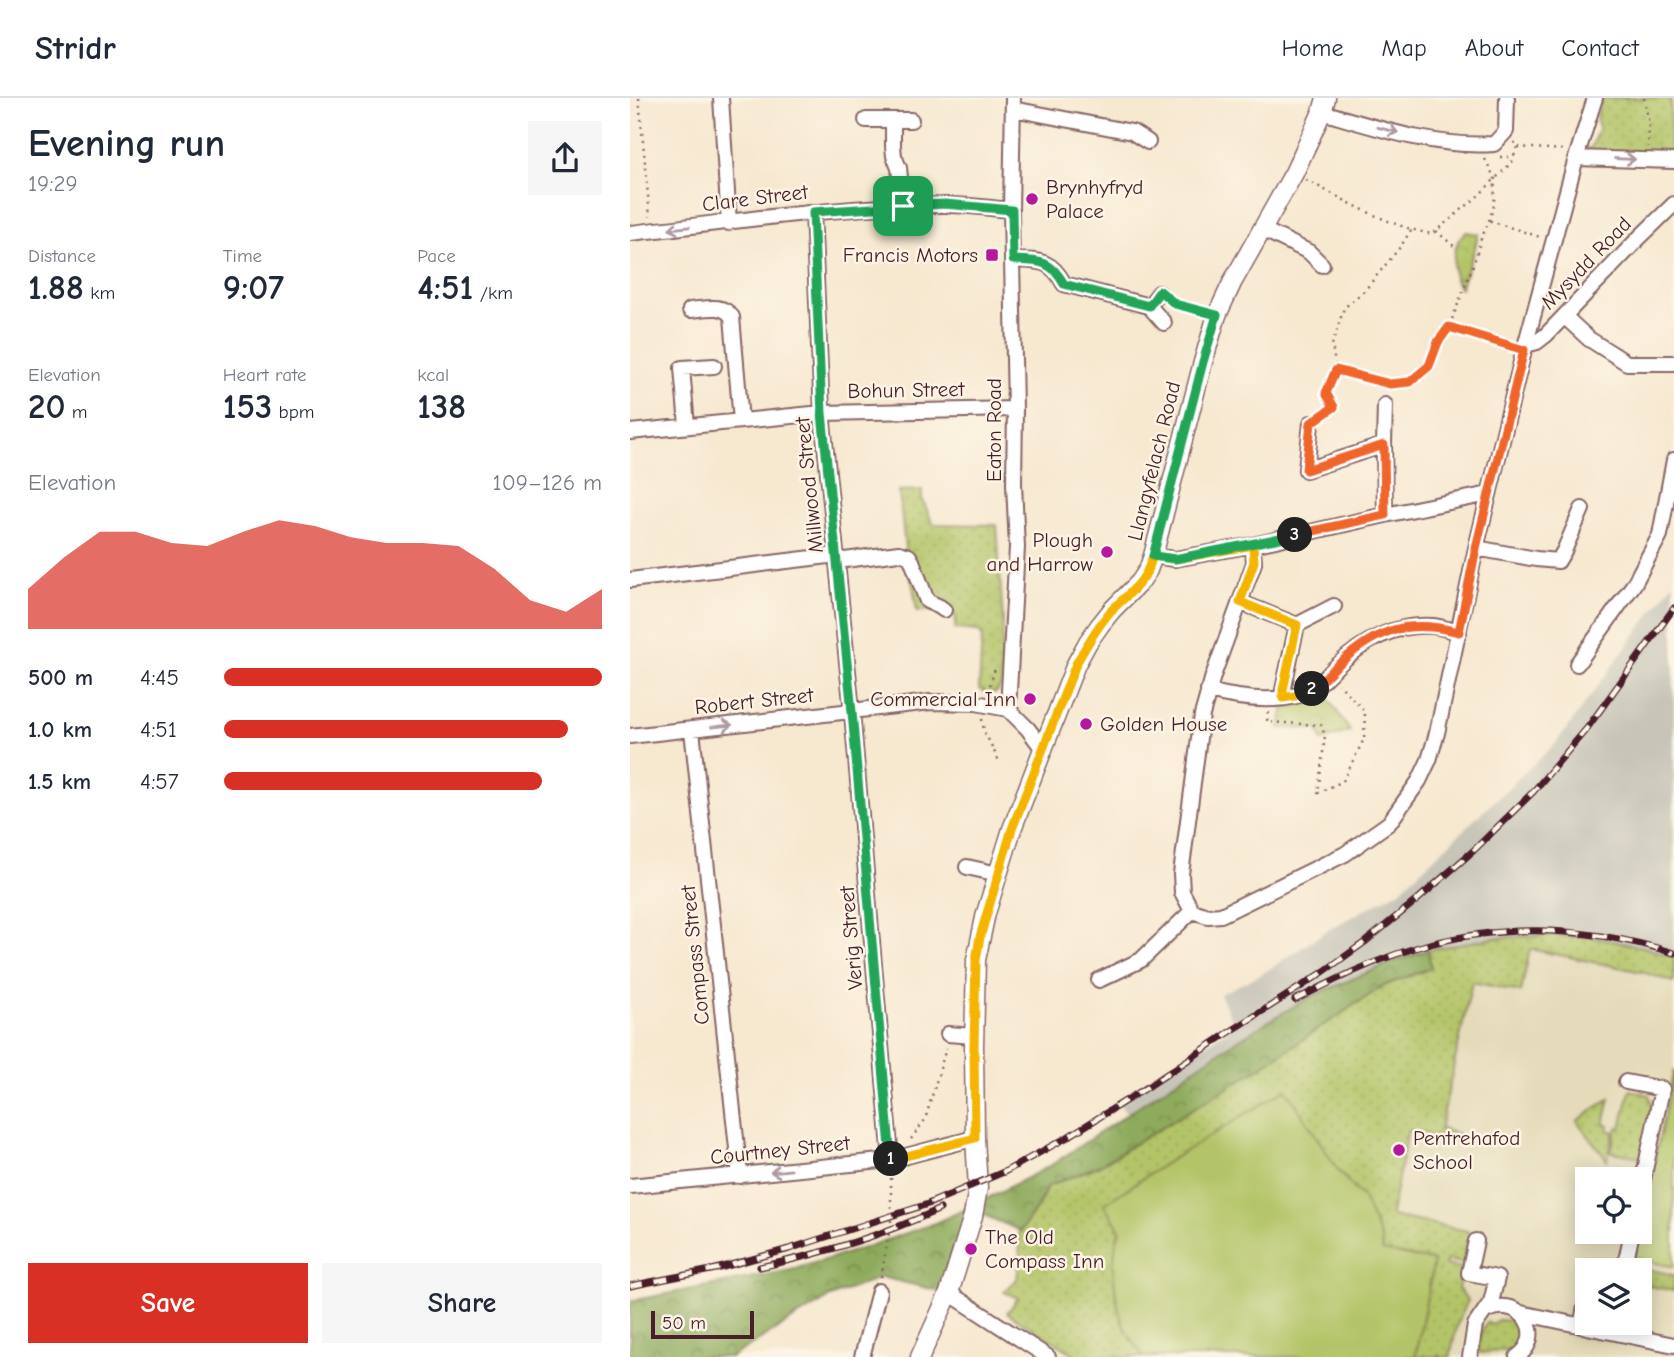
<!DOCTYPE html>
<meta charset="utf-8">
<style>
:root{--surface:#fff;--page:#f6f6f7;--text:#1f2937;--muted:#747a83;--line:#e0e1e3;--accent:#d93025}
body{margin:0;font-family:"Comic Neue",sans-serif;background:var(--page);color:var(--text);height:100vh;display:flex;flex-direction:column;font-size:26px;white-space:nowrap}
*{box-sizing:border-box;margin:0}
p{font-size:23px;color:var(--muted)}
.icon{flex:none;width:38px;height:38px;fill:none;stroke:currentColor;stroke-width:2;stroke-linecap:round;stroke-linejoin:round}
.map{position:relative;flex:1;overflow:hidden}
.drawer{display:flex;flex-direction:column;background:var(--surface);width:630px}
.drawer>*{flex:none}
.fabs{position:absolute;left:945px;top:1069px;display:grid;gap:14px}
.fabs a{display:grid;place-items:center;width:77px;height:77px;border-radius:0px;background:var(--surface);box-shadow:0 4px 18px #0003;font-size:35px}
.scale{position:absolute;left:21px;bottom:18px;width:103px;box-sizing:border-box;padding-left:7px;border:4px solid #4a1f2b;border-top:0;font-size:19px;line-height:24px;white-space:nowrap;color:#4a1f2b;-webkit-text-stroke:5px #fcf5e5;paint-order:stroke}
.pin{position:absolute;display:grid;place-items:center;width:60px;height:60px;color:#fff;margin:-30px;border-radius:14px;box-shadow:0 4px 10px #0006}
.km{position:absolute;width:35px;height:35px;margin:-18px;border-radius:50%;background:#222;color:#fff;font-size:19px;line-height:35px;text-align:center}
.round{display:grid;place-items:center;flex:none;width:74px;height:74px;border-radius:0px;background:var(--page)}
.summary{display:flex;align-items:center;justify-content:space-between;height:119px;padding:0 28px}
h1{font-size:38px;font-weight:700;line-height:52px}
.metrics{display:grid;grid-template-columns:repeat(3,1fr);gap:10px;height:119px;padding:7px 28px}
.metrics div{display:grid;align-content:center}
.metrics b{font-size:35px;font-weight:700}
.metrics small{font-size:19px;font-weight:400}
.metrics p{font-size:19px}
.chart{height:196px;padding:14px 28px}
.chart p{display:flex;justify-content:space-between}
.chart svg{width:100%;height:126px;margin-top:7px;fill:var(--accent);opacity:.7}
.primary-button{display:flex;gap:14px;margin-top:auto;padding:14px 28px}
.primary-button a{flex:1;height:80px;border-radius:0px;background:var(--accent);color:#fff;font-size:28px;font-weight:700;line-height:80px;text-align:center}
.primary-button a+a{background:var(--page);color:var(--text)}
ul{padding:0 28px;list-style:none;font-size:23px}
li{display:grid;grid-template-columns:112px 84px 1fr;align-items:center;height:52px}
li i{height:18px;border-radius:9px;background:var(--accent)}
header{display:flex;align-items:center;gap:42px;box-sizing:border-box;height:98px;padding:0 35px;background:var(--surface);border-bottom:2px solid var(--line)}
header strong{font-size:33px}
nav{display:flex;gap:38px;margin-inline-start:auto;font-size:24px}
main{display:flex;flex:1;min-height:0}
.map>svg:first-child{display:block}
.built{fill:#e5dbba;fill-rule:evenodd}
.railway{fill:#c7c5b8}
.grass{fill:url(#grass-dots);stroke:#7e7249;stroke-width:2}
.forest{fill:url(#forest-crowns);stroke:#6c6444;stroke-width:2}
.park{fill:url(#park-crowns);stroke:#7e7249;stroke-width:2}
.pitch{fill:#b3c467;stroke:#7e7249;stroke-width:2}
.lines{fill:none;stroke-linecap:round;stroke-linejoin:round}
.minor-casing{stroke:#876565;stroke-width:18}
.major-casing{stroke:#876565;stroke-width:21}
.path{stroke:#876565;stroke-width:2.5;stroke-dasharray:2 5;stroke-linecap:butt}
.minor{stroke:#fff;stroke-width:14}
.major{stroke:#fff;stroke-width:18}
.rail-casing{stroke:#4a1f2b;stroke-width:7}
.rail{stroke:#fcf5e5;stroke-width:4.5;stroke-dasharray:13;stroke-linecap:butt}
.oneway{stroke:#ae9aa0}
.split-1-casing{stroke:#fff;stroke-width:14}
.split-2-casing{stroke:#fff;stroke-width:14}
.split-3-casing{stroke:#fff;stroke-width:14}
.split-4-casing{stroke:#fff;stroke-width:14}
.split-1{stroke:#22a559;stroke-width:9}
.split-2{stroke:#f5b400;stroke-width:9}
.split-3{stroke:#f0652b;stroke-width:9}
.split-4{stroke:#22a559;stroke-width:9}
.poi-dot{fill:#b5179e;stroke:#fcf5e5;stroke-width:2.5}
.labels{text-anchor:middle;dominant-baseline:central;stroke-width:5;stroke-linejoin:round;paint-order:stroke}
.poi-label{font-size:21px;fill:#4a1f2b;stroke:#fcf5e5;text-anchor:start}
.street-label{font-size:21px;fill:#4a1f2b;stroke:#fcf5e5}
</style>
<header>
<strong>Stridr</strong>
<nav><a>Home</a><a>Map</a><a>About</a><a>Contact</a></nav>
</header>
<main>
<section class="drawer">
<div class="summary"><div><h1>Evening run</h1><p>19:29</p></div><a class="round"><svg class="icon" aria-label="share" viewBox="0 0 24 24"><path d="M12 15V3M7 8l5-5 5 5M5 13v7h14v-7"/></svg></a></div>
<div class="metrics">
<div><p>Distance</p><b>1.88<small> km</small></b></div>
<div><p>Time</p><b>9:07</b></div>
<div><p>Pace</p><b>4:51<small> /km</small></b></div>
</div>
<div class="metrics">
<div><p>Elevation</p><b>20<small> m</small></b></div>
<div><p>Heart rate</p><b>153<small> bpm</small></b></div>
<div><p>kcal</p><b>138</b></div>
</div>
<div class="chart"><p><span>Elevation</span>109–126 m</p>
<svg viewBox="0 0 160 44" preserveAspectRatio="none"><path d="M0 44V30L10 19L20 10L30 10L40 14L50 15L60 10L70 6L80 8L90 12L100 14L110 14L120 15L130 23L140 34L150 38L160 30V44z"/></svg>
</div>
<ul>
<li><b>500 m</b>4:45<i style="width:100%"></i></li>
<li><b>1.0 km</b>4:51<i style="width:91%"></i></li>
<li><b>1.5 km</b>4:57<i style="width:84%"></i></li>
</ul>
<div class="primary-button"><a>Save</a><a>Share</a></div>
</section>
<div class="map">
<svg width="1044" height="1259" viewBox="0 0 1044 1259">
<defs>
<pattern id="grass-dots" width="8" height="8" patternUnits="userSpaceOnUse" patternTransform="scale(1.75)"><rect width="8" height="8" fill="#b3c467"/><path d="M2 2h.1M6 6h.1" fill="none" stroke="#9ba85a" stroke-width="1.8" stroke-linecap="round"/></pattern>
<pattern id="forest-crowns" width="20" height="18" patternUnits="userSpaceOnUse" patternTransform="scale(1.75)"><rect width="20" height="18" fill="#8eaa5c"/><path d="M2 6a3 3 0 1 1 6 0M12 15a3 3 0 1 1 6 0" fill="none" stroke="#768a4c"/></pattern>
<pattern id="park-crowns" width="20" height="18" patternUnits="userSpaceOnUse" patternTransform="scale(1.75)"><rect width="20" height="18" fill="#b3c467"/><path d="M2 6a3 3 0 1 1 6 0M12 15a3 3 0 1 1 6 0" fill="none" stroke="#9ba85a"/></pattern>
</defs>
<rect width="100%" height="100%" fill="#fcf5e5"/>
<filter id="ink" filterUnits="userSpaceOnUse"><feTurbulence type="fractalNoise" baseFrequency=".0143" numOctaves="2"/><feDisplacementMap in="SourceGraphic" scale="14" xChannelSelector="R" yChannelSelector="G"/><feConvolveMatrix kernelMatrix="1 2 1 2 8 2 1 2 1" color-interpolation-filters="sRGB"/></filter>
<filter id="wash" filterUnits="userSpaceOnUse"><feTurbulence type="fractalNoise" baseFrequency=".00686" numOctaves="4" result="noise"/><feDisplacementMap in="SourceGraphic" scale="28" xChannelSelector="R" yChannelSelector="G"/><feGaussianBlur stdDeviation="1.57" result="paint"/><feColorMatrix in="noise" values="0 0 0 0 0 0 0 0 0 0 0 0 0 0 0 0 0 1.4 0 .05"/><feComposite in="paint" operator="in"/></filter>
<g filter="url(#wash)">
<rect width="100%" height="100%" fill="#f7e8d0"/>
<path class="built" d="M891,844L1044,865V1259H449L377,1215L388,1200L374,1194L387,1181L390,1158L388,1136L407,1109ZM957,1082H1010V1134H957ZM957,1172H1010V1225H957Z"/>
<path class="railway" d="M1044,484V865L912,844L753,888L628,971L611,940L497,1017L487,1002L605,928L590,896L632,876L698,832L769,793L926,645Z"/>
<path class="grass" d="M972,0H1041L1039,59L953,54L962,48L969,29L966,21Z
M292,392V401L303,426L367,427L373,523L371,587L367,594L357,596L349,591L352,538L349,533L325,531L326,518C314,512 300,513 287,513L283,487L277,469L269,393Z
M904,838L961,839L1013,849L1044,859V884L1012,874L900,851L891,894L842,884L810,1031L829,1036L828,1043L778,1032L761,1115V1118L838,1133V1141L833,1165L817,1162L815,1167L832,1170L828,1191L838,1202L827,1227L820,1259H449L377,1215L388,1200L374,1194L387,1181L390,1158L388,1136L407,1109L418,1088L468,1068L521,1036L628,971L753,888L800,870L798,852L863,840Z
M1000,992L1019,997L1022,1007L1013,1056L1010,1059L981,1054L987,1029L991,1030Z
M980,1000L974,1026L979,1027L978,1032L984,1034L977,1062L947,1023Z
M1004,1168L1044,1177V1193L1010,1186V1172H1003Z
M868,1222C879,1222 888,1224 889,1236H894L890,1247L885,1251L851,1255L849,1253C849,1243 851,1233 857,1224L860,1227Z"/>
<path class="forest" d="M798,852L801,870L753,888L628,971L521,1036L468,1068L418,1088L407,1109L391,1133L349,1115L356,1101L420,1068L592,952L642,921L682,898L768,862Z
M345,1107L318,1195L251,1179L200,1199L101,1259H0V1203L161,1172L228,1152L305,1125Z"/>
<path class="park" d="M836,134L848,136L845,150L830,190C819,178 822,143 836,134Z
M694,594L720,633L692,643L688,631L650,630L654,608L668,606Z"/>
<path class="pitch" d="M1044,972V1169L1003,1160Z
M656,991L709,1074L733,1100L751,1141L752,1153L804,1163L785,1259H514C507,1249 497,1237 493,1226C484,1199 479,1158 490,1132L474,1106L536,1065Z"/>
</g>
<g filter="url(#ink)">
<g class="lines">
<g class="minor-casing">
<path id="minor" d="M91,0L99,125
M383,0L381,112L385,311L384,386L387,449L378,611L398,631L413,651
M383,11L502,34L518,44
M692,14C747,30 806,50 864,46L876,33L877,0
M236,22H281
M263,22V48L264,58L269,70L273,108
M946,60L1044,63
M183,114L192,315L222,614L261,1062
M632,131L679,154L692,167
M0,135C104,124 207,108 312,107C335,106 358,110 381,112
M383,162C409,163 421,161 434,186L519,208L534,225
M519,208L529,195
M60,212C75,211 93,205 102,219L111,323
M934,218L959,241L997,265H1044
M896,247L907,244L916,237L1009,140L1044,106
M681,325L676,372L754,347
M57,328L52,270L84,268
M0,334L192,315L385,311
M755,417L754,347L755,307
M846,450L906,461L928,463L934,453L952,411
M523,458L545,461L623,447L755,417L859,396
M207,463L269,455L279,458L282,463L297,503L310,509L314,512
M0,482L207,457
M610,504L667,527L653,592V600
M667,527L704,508
M947,566L1004,486L1030,437L1044,362
M578,593C606,600 641,605 669,597C685,593 695,579 707,568C733,543 765,525 803,528C811,529 820,532 829,534
M62,632L110,1078
M0,638L301,604L346,605L378,611
M337,769L368,776
M562,813L552,794L551,776L572,617L583,578L624,465L623,447
M469,882L511,862L562,813L578,818L591,817L715,756L759,725L789,683L799,662L807,635L846,450L894,252L946,60L965,0
M318,936L344,938
M996,984L1032,991L1010,1096
M0,1088L261,1062L345,1040
M994,1172L1002,1134
M319,1195L418,1259
M857,1212C892,1197 917,1238 887,1259
M891,1215L981,1234L983,1225
M951,1228L957,1199
M981,1234L1044,1247
M232,1259L249,1193
M840,1259L845,1227L861,1204L867,1180L839,1175L846,1143"/>
</g>
<g class="major-casing">
<path id="major" d="M290,1259L319,1195L343,1118L348,1090L345,1040L344,948L346,862L356,815L382,731L446,566L458,544L470,527L482,512L510,484L518,472L523,458L573,264L587,217L603,183L664,75L692,14L696,0"/>
</g>
<path class="path" d="M9,0L20,119
M1014,0L1019,26L1018,49
M884,44L887,49L934,52
M870,59H884
M855,61L865,81L864,107L859,123L851,141L844,165L819,229L883,249
M676,82C717,103 757,128 802,136L846,100L882,64L887,49
M860,123L910,139
M781,132L771,148L735,192L714,210L702,247L706,272L760,286L781,284L799,268L808,244L819,229
M806,133L825,149
M541,203L545,206L571,213
M692,318L704,309L696,295L706,272
M358,594L366,567
M638,614L637,624L691,627L695,638L688,695L713,683L734,641L735,614L709,586
M352,621L354,633L370,665
M281,1041L295,1022L316,950
M251,1179L261,1124V1075"/>
<use href="#minor" class="minor"/>
<use href="#major" class="major"/>
<g class="rail-casing">
<path id="rail" d="M665,902C703,883 742,863 782,851C870,824 957,828 1044,855
M130,1169C191,1156 253,1137 310,1111
M0,1188L86,1171L159,1151L298,1106L376,1073L436,1040L516,990L595,937L689,877L735,844L787,802L843,753L903,694L958,629L1044,510"/>
</g>
<use href="#rail" class="rail"/>
</g>
<defs><path id="oneway-shaft" d="M-6 0H5M1.5-3L5.5 0L1.5 3" fill="none" stroke-width="1.6" stroke-linecap="round" stroke-linejoin="round" transform="scale(1.75)"/></defs>
<g class="oneway">
<use href="#oneway-shaft" transform="translate(758 32) rotate(15)"/>
<use href="#oneway-shaft" transform="translate(995 61) rotate(2)"/>
<use href="#oneway-shaft" transform="translate(49 130) rotate(174)"/>
<use href="#oneway-shaft" transform="translate(92 628) rotate(-6)"/>
<use href="#oneway-shaft" transform="translate(151 1073) rotate(174)"/>
</g>
</g>
<g class="lines" filter="url(#ink)">
<g class="split-1-casing">
<path id="split-1" d="M261,1061L222,614L192,315L183,114L273,108"/>
</g>
<g class="split-2-casing">
<path id="split-2" d="M261,1061V1062L345,1040L344,948L346,862L350,839L382,731L446,566C456,548 466,531 479,515C489,504 502,495 511,483C517,476 520,467 523,458L545,461L623,447L624,464L610,504L667,527L653,592V600L670,597L682,591"/>
</g>
<g class="split-3-casing">
<path id="split-3" d="M665,437L755,417L754,347L676,372L681,325L704,309L696,295L706,272L760,286L780,284L799,268L808,244L819,229L894,252L846,450L829,534C779,521 748,530 710,565C700,573 693,583 682,591"/>
</g>
<g class="split-4-casing">
<path id="split-4" d="M273,108L315,106L382,112L383,162C409,163 420,161 434,186L519,208L530,193L545,206L587,217L573,264L523,458L545,461L665,437"/>
</g>
<use href="#split-1" class="split-1"/>
<use href="#split-2" class="split-2"/>
<use href="#split-3" class="split-3"/>
<use href="#split-4" class="split-4"/>
</g>
<g class="poi-dot">
<circle cx="402" cy="101" r="7"/>
<rect x="355" y="150" width="14" height="14" rx="3.5"/>
<circle cx="477" cy="454" r="7"/>
<circle cx="400" cy="601" r="7"/>
<circle cx="456" cy="626" r="7"/>
<circle cx="769" cy="1052" r="7"/>
<circle cx="341" cy="1151" r="7"/>
</g>
<g class="labels">
<g class="poi-label">
<text x="416" y="89">Brynhyfryd<tspan x="416" dy="24">Palace</tspan></text>
<text x="348" y="157" text-anchor="end">Francis Motors</text>
<text x="463" y="442" text-anchor="end">Plough<tspan x="463" dy="24">and Harrow</tspan></text>
<text x="386" y="601" text-anchor="end">Commercial Inn</text>
<text x="470" y="626">Golden House</text>
<text x="783" y="1040">Pentrehafod<tspan x="783" dy="24">School</tspan></text>
<text x="355" y="1139">The Old<tspan x="355" dy="24">Compass Inn</tspan></text>
</g>
<g class="street-label">
<text transform="translate(125 100) rotate(-7)">Clare Street</text>
<text transform="translate(956 165) rotate(-46)">Mysydd Road</text>
<text transform="translate(276 292) rotate(-1)">Bohun Street</text>
<text transform="translate(364 332) rotate(-90)">Eaton Road</text>
<text transform="translate(524 363) rotate(-76)">Llangyfelach Road</text>
<text transform="translate(179 387) rotate(-96)">Millwood Street</text>
<text transform="translate(124 603) rotate(-6)">Robert Street</text>
<text transform="translate(221 840) rotate(-95)">Verig Street</text>
<text transform="translate(65 857) rotate(-96)">Compass Street</text>
<text transform="translate(150 1052) rotate(-6)">Courtney Street</text>
</g>
</g>
</svg>
<div class="fabs">
<a><svg class="icon" aria-label="locate" viewBox="0 0 24 24"><circle cx="12" cy="12" r="6"/><path d="M12 2v4M12 18v4M2 12h4M18 12h4"/></svg></a>
<a><svg class="icon" aria-label="layers" viewBox="0 0 24 24"><path d="M12 4l9 5-9 5-9-5zM3 14l9 5 9-5"/></svg></a>
</div>
<div class="scale">50 m</div>
<div class="pin" style="left:273px;top:108px;background:#1e9e55"><svg class="icon" aria-label="arrive" viewBox="0 0 24 24"><path d="M6 21V4h12l-3 4 3 4H6"/></svg></div>
<b class="km" style="left:261px;top:1061px">1</b>
<b class="km" style="left:682px;top:591px">2</b>
<b class="km" style="left:665px;top:437px">3</b>
</div>
</main>
